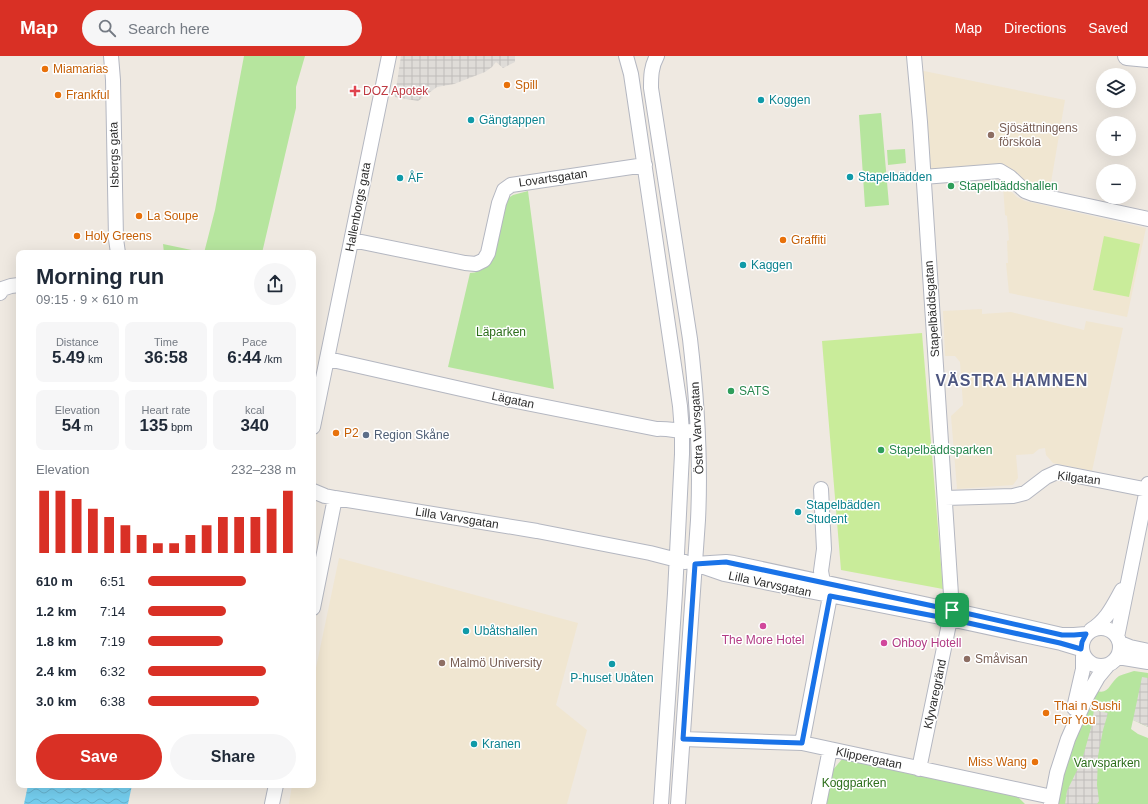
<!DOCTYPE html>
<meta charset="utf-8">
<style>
:root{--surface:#fff;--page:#f6f6f7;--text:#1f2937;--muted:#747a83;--accent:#d93025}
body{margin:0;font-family:Arial,sans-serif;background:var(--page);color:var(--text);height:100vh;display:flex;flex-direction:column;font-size:15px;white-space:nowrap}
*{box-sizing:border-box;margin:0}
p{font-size:13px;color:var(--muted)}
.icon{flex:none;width:22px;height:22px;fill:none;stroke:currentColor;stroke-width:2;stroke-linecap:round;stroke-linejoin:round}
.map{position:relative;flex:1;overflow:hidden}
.side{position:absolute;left:16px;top:194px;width:300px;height:538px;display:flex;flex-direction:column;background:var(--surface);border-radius:8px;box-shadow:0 4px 16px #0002}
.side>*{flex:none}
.buttons{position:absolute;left:1096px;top:12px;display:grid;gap:8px}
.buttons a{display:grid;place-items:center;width:40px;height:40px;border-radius:50%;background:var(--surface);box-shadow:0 4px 16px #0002;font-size:20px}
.pin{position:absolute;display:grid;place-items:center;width:34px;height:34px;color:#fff;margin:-17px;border-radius:8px;box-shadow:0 2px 6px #0006}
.round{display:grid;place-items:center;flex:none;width:42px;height:42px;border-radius:21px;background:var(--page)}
.summary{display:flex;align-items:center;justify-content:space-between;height:68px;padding:0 20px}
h1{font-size:22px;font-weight:700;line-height:30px}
.stats{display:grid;grid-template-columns:repeat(3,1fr);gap:6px;height:68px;padding:4px 20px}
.stats div{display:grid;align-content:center;border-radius:8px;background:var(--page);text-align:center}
.stats b{font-size:17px;font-weight:700}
.stats small{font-size:11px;font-weight:400}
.stats p{font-size:11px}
.chart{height:112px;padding:8px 20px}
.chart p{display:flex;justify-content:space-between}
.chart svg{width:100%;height:72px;margin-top:4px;stroke:var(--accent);stroke-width:6}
.button{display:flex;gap:8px;margin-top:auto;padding:8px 20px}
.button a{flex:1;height:46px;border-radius:24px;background:var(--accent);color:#fff;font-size:16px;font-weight:700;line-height:46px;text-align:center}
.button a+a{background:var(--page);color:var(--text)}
ul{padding:0 20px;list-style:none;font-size:13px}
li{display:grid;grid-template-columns:64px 48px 1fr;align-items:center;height:30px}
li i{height:10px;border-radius:5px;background:var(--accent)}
header{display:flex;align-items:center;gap:24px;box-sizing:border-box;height:56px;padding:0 20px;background:var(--accent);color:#fff}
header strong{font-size:19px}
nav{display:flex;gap:22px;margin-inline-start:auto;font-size:14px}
.search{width:280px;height:36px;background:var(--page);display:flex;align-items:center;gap:10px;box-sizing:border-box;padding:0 14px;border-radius:22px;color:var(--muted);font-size:15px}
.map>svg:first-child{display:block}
.education{fill:#f0e6d1}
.green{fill:#b6e59e}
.pitch{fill:#c9ec9a}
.plaza{fill:url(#plaza-grid)}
.water{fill:url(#water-waves)}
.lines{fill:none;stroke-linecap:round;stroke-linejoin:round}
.minor-casing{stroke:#b4b7c1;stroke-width:16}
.tertiary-casing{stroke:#b4b7c1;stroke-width:20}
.minor{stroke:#fff;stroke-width:14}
.tertiary{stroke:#fff;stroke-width:18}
.route-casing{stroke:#fff;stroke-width:8}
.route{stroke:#1a73e8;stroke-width:5}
.food-dot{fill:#e8710a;stroke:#fff;stroke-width:1.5}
.health-dot{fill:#e0444e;stroke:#fff;stroke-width:1.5}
.culture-dot{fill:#0f9aa8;stroke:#fff;stroke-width:1.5}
.education-dot{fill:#8d6e63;stroke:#fff;stroke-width:1.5}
.leisure-dot{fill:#2e9e5b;stroke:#fff;stroke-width:1.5}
.service-dot{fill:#5c6f8a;stroke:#fff;stroke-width:1.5}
.hotel-dot{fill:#d1479c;stroke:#fff;stroke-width:1.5}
.labels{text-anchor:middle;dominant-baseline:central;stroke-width:3;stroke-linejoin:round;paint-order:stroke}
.food-label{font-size:12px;fill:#c56008;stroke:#fff;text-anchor:start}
.health-label{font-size:12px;fill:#be3a42;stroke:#fff;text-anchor:start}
.culture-label{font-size:12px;fill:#0d838f;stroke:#fff;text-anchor:start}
.education-label{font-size:12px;fill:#785e54;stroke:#fff;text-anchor:start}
.street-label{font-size:12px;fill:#2e2e2e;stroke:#fff}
.leisure-label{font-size:12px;fill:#27864d;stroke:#fff;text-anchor:start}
.park-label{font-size:12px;fill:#2c6e1b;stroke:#fff}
.service-label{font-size:12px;fill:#4e5e75;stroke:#fff;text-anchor:start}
.hotel-label{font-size:12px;fill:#b23c85;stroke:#fff}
.district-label{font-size:16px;font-weight:bold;letter-spacing:1px;fill:#4d5680;stroke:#fff}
</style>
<header>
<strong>Map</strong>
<div class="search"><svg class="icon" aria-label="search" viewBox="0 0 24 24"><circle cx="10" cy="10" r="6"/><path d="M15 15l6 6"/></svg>Search here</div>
<nav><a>Map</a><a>Directions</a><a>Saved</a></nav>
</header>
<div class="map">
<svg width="1148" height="748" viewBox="0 0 1148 748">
<defs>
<pattern id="plaza-grid" width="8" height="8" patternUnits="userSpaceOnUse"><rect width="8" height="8" fill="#dfdcd8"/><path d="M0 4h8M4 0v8" fill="none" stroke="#c0bdba"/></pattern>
<pattern id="water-waves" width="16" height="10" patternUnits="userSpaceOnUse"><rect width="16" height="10" fill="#75cff0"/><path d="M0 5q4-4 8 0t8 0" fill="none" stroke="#66b2ce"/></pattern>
</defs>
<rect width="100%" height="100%" fill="#efe9e1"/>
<path class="education" d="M919,14L1065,44L1049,138L1033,135L1011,118H926Z
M1003,128L1017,141L1025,145L1146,172L1127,261L1009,237L1006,207H1008L1007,185L1009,184L1007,160L1005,159Z
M982,253V258L1011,256L1084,274L1086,265L1123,272L1092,415L1053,407L1046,399L1045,392L1039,393L1033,398L1016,399L1018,422L1013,429L957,433L951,360L963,349L960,306L955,300H945L943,255Z
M339,502L578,567L556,649L587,674L567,748H289L292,729H313V626Z"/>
<path class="green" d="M244,0H305L296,31V52L262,197H204L215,154Z
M881,57L889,149L865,151L859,59Z
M905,93L906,107L888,109L887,94Z
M528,135L554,333L448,311L470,217C477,217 481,214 486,210L507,143L513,139Z
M163,188L201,196V197H164Z
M1134,615L1148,617V671L1133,664L1131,673L1138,678L1148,682V748H1056L1065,704L1097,635C1109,639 1110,626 1119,620C1123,618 1129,617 1134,615Z
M843,702L1018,741L1025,748H825L832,715Z"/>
<path class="pitch" d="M1104,180L1140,188L1129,241L1093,234Z
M922,277L943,533L841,514L822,285Z"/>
<path class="plaza" d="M401,0H515V6L503,12L496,6L492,11L485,16L454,28L437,31L418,45L395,41L396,33Z
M1142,621L1148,622V671L1133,664Z
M1094,654L1108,657L1103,674L1098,700L1097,729L1099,745L1097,748H1065L1067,735L1082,704L1091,672Z"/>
<path class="water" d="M28,729H132L128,748H24Z"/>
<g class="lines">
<g class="minor-casing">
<path id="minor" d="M111,0L113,24L116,183L118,197
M626,0L631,18L680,350L682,376V398L675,537L661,748
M657,0C651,11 651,20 651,32L690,283C697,343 701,403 698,464L678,748
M914,0L920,66L952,554
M923,121L1000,115L1010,121L1025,135L1033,138L1148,163
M352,184L465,207L476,208L484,204L488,197L499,147L504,134L511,129L645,109
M0,237L2,233L11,230L19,229
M328,303L501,342L657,373C669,372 679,376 692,375
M313,371L389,0
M313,435L325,440L335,442L537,475L650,497L685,506
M945,442L1013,440L1025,437L1046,421L1057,416L1148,434
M313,552L335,442
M1082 591a19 19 0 1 1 38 0a19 19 0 1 1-38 0Z
M1091,574C1107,564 1113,550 1122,534
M1117,581L1148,428
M1120,587L1130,591L1148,595
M1081,593L1061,587L950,563L724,518L695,508L726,506L734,507L952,554L1062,579H1074L1086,578
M1118,601L1148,606
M1074,652L1083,613V600
M683,683L802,687L1052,741
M802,687L830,540L823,526L821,515L824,493L821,433
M919,713L950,563
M272,748L276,729
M819,748L830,693
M1051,748L1057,717L1068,683L1086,642L1098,621L1108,609"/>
</g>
<g class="tertiary-casing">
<path id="tertiary" d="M1127,0L1148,2"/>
</g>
<use href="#minor" class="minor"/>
<use href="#tertiary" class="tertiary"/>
</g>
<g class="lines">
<g class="route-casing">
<path id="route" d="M726,506L952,554L1062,579H1074L1086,578L1082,586L1081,593L1060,587L950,563L830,540L802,687L683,683L695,508Z"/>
</g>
<use href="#route" class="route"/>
</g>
<g class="food-dot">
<circle cx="45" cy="13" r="4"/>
<circle cx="507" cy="29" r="4"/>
<circle cx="58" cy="39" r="4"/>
<circle cx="139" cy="160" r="4"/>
<circle cx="77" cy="180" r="4"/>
<circle cx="783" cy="184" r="4"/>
<circle cx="336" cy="377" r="4"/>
<circle cx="1046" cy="657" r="4"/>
<circle cx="1035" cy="706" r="4"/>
</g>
<path class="health-dot" d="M353 29h4v4h4v4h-4v4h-4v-4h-4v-4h4z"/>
<g class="culture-dot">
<circle cx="761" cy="44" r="4"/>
<circle cx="471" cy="64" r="4"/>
<circle cx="850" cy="121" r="4"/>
<circle cx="400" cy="122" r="4"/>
<circle cx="743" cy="209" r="4"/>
<circle cx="798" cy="456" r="4"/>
<circle cx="466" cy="575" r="4"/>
<circle cx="612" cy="608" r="4"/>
<circle cx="474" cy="688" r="4"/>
</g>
<g class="education-dot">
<circle cx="991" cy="79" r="4"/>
<circle cx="967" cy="603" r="4"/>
<circle cx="442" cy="607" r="4"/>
</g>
<g class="leisure-dot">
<circle cx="951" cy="130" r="4"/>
<circle cx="731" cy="335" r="4"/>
<circle cx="881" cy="394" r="4"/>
</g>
<circle class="service-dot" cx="366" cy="379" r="4"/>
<g class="hotel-dot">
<circle cx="763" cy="570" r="4"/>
<circle cx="884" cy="587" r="4"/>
</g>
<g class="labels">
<g class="food-label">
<text x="53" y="13">Miamarias</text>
<text x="515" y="29">Spill</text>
<text x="66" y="39">Frankful</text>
<text x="147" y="160">La Soupe</text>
<text x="85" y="180">Holy Greens</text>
<text x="791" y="184">Graffiti</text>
<text x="344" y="377">P2</text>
<text x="1054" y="650">Thai n Sushi<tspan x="1054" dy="14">For You</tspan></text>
<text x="1027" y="706" text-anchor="end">Miss Wang</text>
</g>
<g class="health-label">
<text x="363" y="35">DOZ Apotek</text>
</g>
<g class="culture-label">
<text x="769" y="44">Koggen</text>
<text x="479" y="64">Gängtappen</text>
<text x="858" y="121">Stapelbädden</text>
<text x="408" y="122">ÅF</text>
<text x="751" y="209">Kaggen</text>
<text x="806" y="449">Stapelbädden<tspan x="806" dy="14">Student</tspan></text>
<text x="474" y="575">Ubåtshallen</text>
<text x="612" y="622" text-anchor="middle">P-huset Ubåten</text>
<text x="482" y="688">Kranen</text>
</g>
<g class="education-label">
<text x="999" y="72">Sjösättningens<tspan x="999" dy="14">förskola</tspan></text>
<text x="975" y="603">Småvisan</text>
<text x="450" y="607">Malmö University</text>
</g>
<g class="street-label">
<text transform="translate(114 99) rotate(-91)">Isbergs gata</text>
<text transform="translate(553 122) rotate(-8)">Lovartsgatan</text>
<text transform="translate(358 151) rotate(-79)">Hallenborgs gata</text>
<text transform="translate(932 253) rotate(-94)">Stapelbäddsgatan</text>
<text transform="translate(513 344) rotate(12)">Lägatan</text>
<text transform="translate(697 372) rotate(-93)">Östra Varvsgatan</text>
<text transform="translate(1079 422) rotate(7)">Kilgatan</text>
<text transform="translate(457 462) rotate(9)">Lilla Varvsgatan</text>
<text transform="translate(770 528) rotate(12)">Lilla Varvsgatan</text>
<text transform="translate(935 638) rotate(-78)">Klyvaregränd</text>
<text transform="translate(869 702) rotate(12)">Klippergatan</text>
</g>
<g class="leisure-label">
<text x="959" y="130">Stapelbäddshallen</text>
<text x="739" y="335">SATS</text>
<text x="889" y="394">Stapelbäddsparken</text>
</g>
<g class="park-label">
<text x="501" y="276">Läparken</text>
<text x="1107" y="707">Varvsparken</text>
<text x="854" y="727">Koggparken</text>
</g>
<g class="service-label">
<text x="374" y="379">Region Skåne</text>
</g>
<g class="hotel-label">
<text x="763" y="584">The More Hotel</text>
<text x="892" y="587" text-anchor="start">Ohboy Hotell</text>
</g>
<g class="district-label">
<text x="1012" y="324">VÄSTRA HAMNEN</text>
</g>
</g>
</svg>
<div class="buttons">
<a><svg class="icon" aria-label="layers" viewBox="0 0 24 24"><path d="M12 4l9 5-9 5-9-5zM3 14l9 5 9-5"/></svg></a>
<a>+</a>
<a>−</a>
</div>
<div class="pin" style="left:952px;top:554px;background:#1e9e55"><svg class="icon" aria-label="arrive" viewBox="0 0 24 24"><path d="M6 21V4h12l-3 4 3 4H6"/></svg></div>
<section class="side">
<div class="summary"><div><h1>Morning run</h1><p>09:15 · 9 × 610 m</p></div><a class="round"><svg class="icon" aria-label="share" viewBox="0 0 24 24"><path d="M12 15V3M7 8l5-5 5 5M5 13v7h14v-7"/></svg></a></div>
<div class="stats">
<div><p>Distance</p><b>5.49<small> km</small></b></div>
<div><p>Time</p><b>36:58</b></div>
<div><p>Pace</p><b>6:44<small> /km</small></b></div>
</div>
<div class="stats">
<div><p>Elevation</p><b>54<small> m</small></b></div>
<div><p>Heart rate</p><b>135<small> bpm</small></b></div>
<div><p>kcal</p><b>340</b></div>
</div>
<div class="chart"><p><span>Elevation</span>232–238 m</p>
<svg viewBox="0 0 160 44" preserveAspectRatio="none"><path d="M5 44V6M15 44V6M25 44V11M35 44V17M45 44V22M55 44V27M65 44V33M75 44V38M85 44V38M95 44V33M105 44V27M115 44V22M125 44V22M135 44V22M145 44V17M155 44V6"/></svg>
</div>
<ul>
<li><b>610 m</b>6:51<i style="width:66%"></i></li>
<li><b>1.2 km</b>7:14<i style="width:53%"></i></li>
<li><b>1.8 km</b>7:19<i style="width:51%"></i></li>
<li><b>2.4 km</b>6:32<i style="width:80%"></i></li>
<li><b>3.0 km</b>6:38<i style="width:75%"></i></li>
</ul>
<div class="button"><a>Save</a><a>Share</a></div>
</section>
</div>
